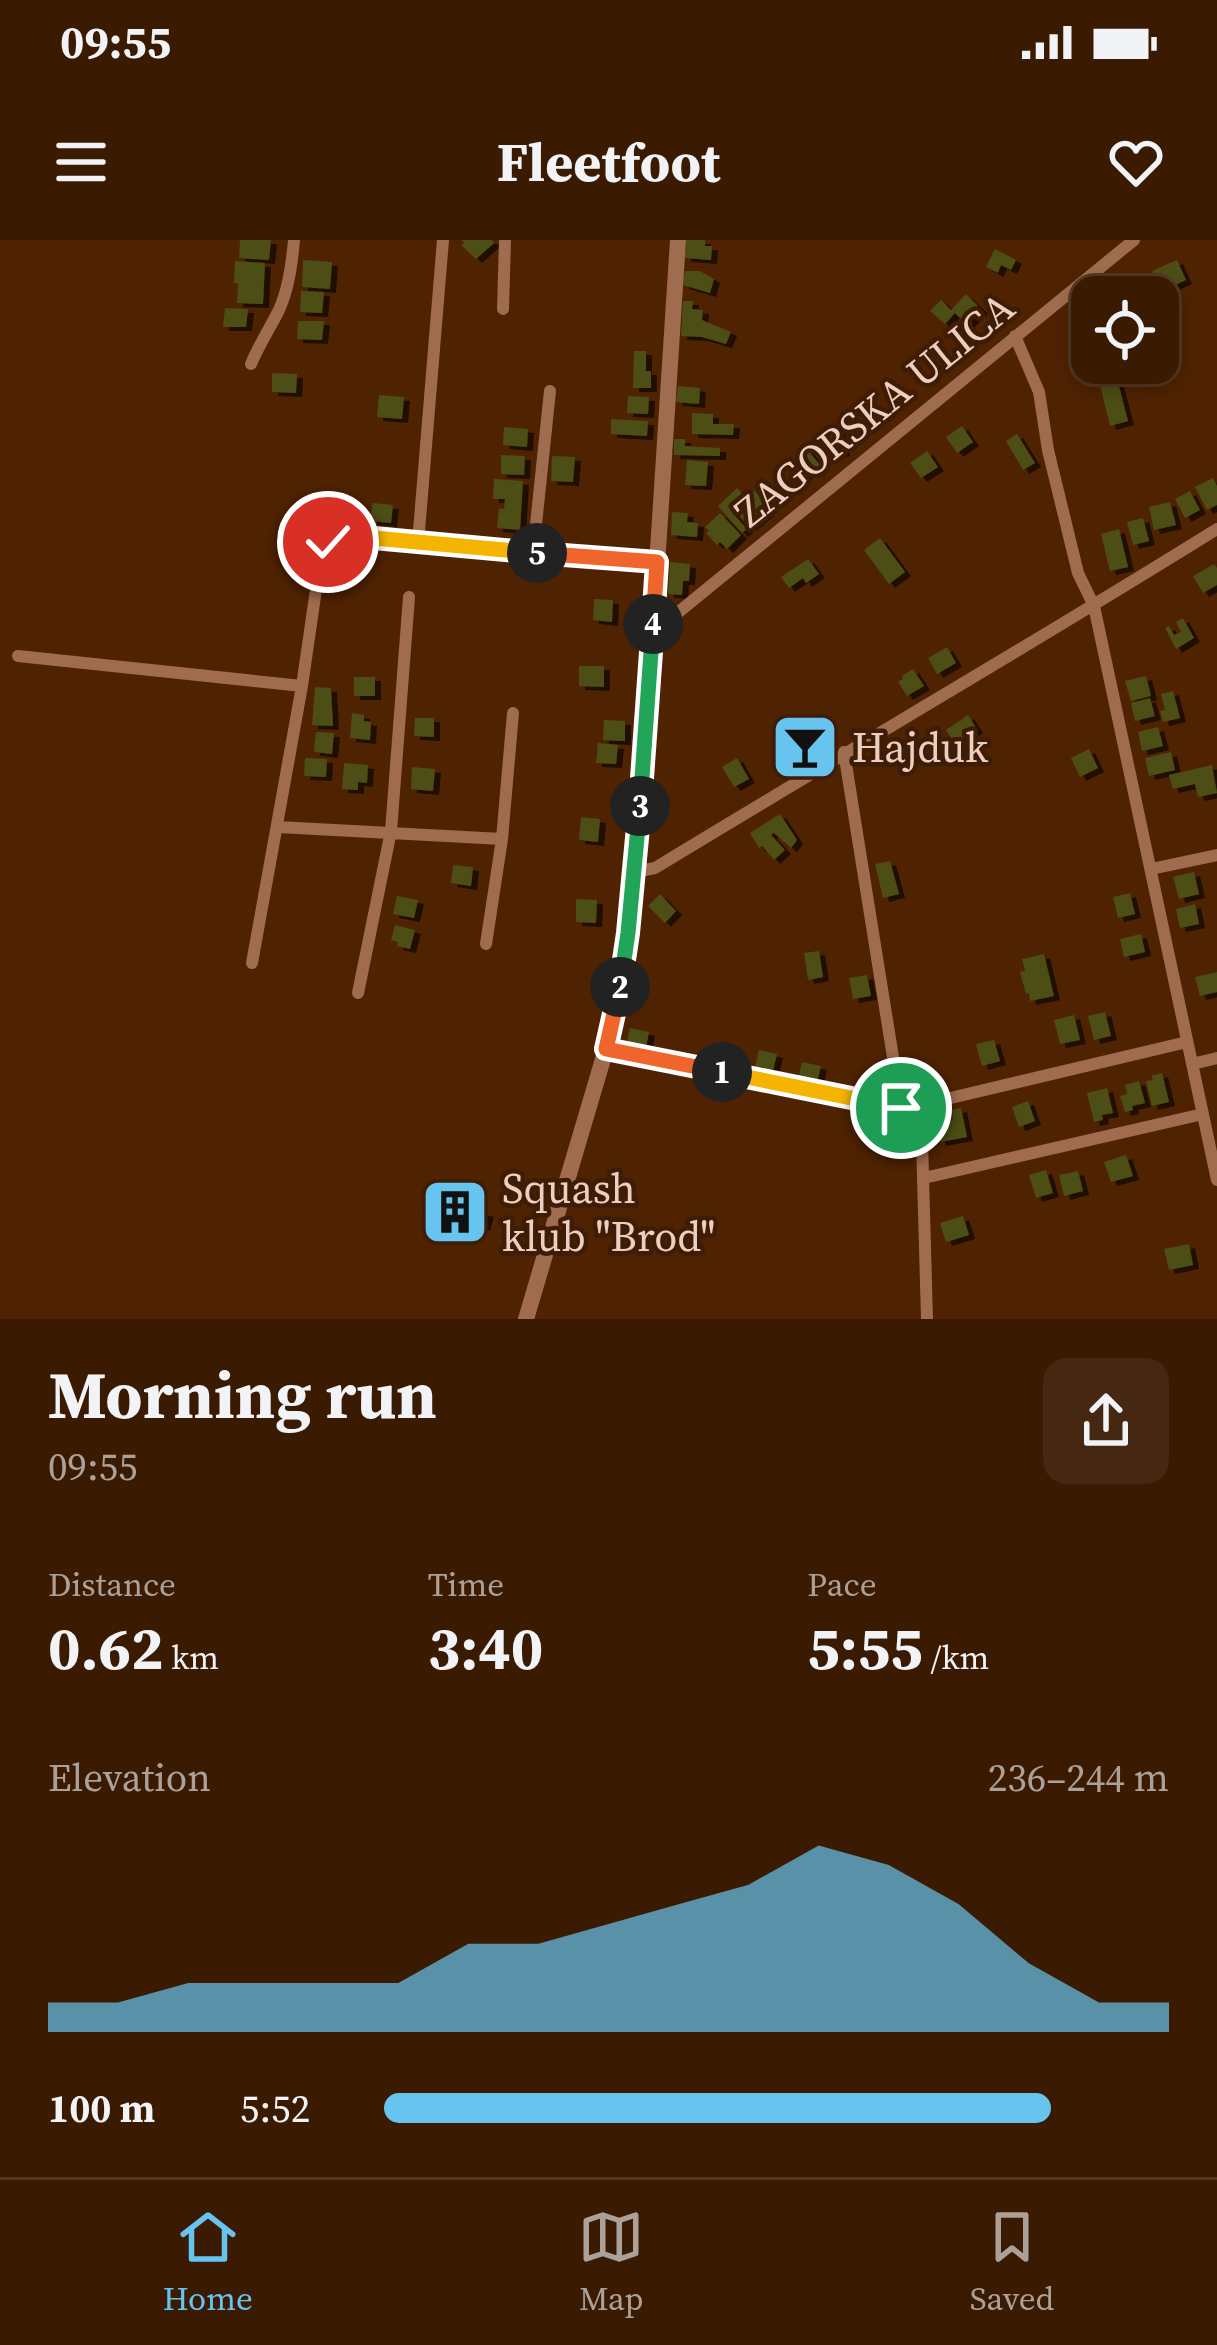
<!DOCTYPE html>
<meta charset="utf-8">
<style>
:root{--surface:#3b1a02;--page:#462711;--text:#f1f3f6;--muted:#aca199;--line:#543824;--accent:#66c4ef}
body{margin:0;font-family:"Source Serif 4",serif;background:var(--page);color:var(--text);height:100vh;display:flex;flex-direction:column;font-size:45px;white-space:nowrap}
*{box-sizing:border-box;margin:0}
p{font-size:39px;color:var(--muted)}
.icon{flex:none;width:66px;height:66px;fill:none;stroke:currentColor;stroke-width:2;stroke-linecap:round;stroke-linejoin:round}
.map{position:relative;height:1079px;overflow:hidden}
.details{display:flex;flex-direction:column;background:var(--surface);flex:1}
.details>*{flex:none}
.fabs{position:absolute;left:1071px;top:36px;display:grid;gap:24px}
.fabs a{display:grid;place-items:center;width:108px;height:108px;border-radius:24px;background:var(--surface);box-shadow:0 6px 18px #0003,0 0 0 3px var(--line);font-size:60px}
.pin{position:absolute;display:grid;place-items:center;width:102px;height:102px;color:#fff;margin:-51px;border:6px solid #fff;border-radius:50%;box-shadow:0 3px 12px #0007}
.km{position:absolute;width:60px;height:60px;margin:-30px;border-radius:50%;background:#222;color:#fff;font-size:33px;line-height:60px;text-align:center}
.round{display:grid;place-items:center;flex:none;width:126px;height:126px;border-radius:24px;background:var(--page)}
.summary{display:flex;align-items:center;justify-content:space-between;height:204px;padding:0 48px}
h1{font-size:66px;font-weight:700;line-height:90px}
.metrics{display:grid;grid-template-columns:repeat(3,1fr);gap:18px;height:204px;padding:12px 48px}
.metrics div{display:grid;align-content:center}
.metrics b{font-size:60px;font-weight:700}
.metrics small{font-size:33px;font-weight:400}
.metrics p{font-size:33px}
.chart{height:336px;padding:24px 48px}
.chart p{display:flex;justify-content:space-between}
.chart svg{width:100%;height:216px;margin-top:12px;fill:var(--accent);opacity:.7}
ul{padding:0 48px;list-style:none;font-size:39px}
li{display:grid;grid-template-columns:192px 144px 1fr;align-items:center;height:90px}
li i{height:30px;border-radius:15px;background:var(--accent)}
.status{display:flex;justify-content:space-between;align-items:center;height:84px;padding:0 60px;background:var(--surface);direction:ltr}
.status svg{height:33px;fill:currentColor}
header{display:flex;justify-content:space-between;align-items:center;height:156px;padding:0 48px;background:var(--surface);font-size:54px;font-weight:700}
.menu{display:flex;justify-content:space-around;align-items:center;height:168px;border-top:3px solid var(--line);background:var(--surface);font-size:33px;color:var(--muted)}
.menu a{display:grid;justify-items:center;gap:6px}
.menu .selected{color:var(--accent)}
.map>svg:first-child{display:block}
.building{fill:#4e4e12;filter:url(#shadow)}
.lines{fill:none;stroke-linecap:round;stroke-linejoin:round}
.street{stroke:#a06c4f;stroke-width:12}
.secondary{stroke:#a06c4f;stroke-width:16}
.split-1-casing{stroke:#fff;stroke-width:24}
.split-2-casing{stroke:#fff;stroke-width:24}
.split-3-casing{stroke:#fff;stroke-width:24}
.split-4-casing{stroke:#fff;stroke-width:24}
.split-5-casing{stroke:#fff;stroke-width:24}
.split-6-casing{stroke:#fff;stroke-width:24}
.split-1{stroke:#f5b400;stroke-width:15}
.split-2{stroke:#f0652b;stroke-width:15}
.split-3{stroke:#22a559;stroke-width:15}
.split-4{stroke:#22a559;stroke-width:15}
.split-5{stroke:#f0652b;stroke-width:15}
.split-6{stroke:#f5b400;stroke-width:15}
.labels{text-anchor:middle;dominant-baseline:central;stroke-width:9;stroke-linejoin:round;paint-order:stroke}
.street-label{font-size:42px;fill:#edcfc0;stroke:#3e1c05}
.poi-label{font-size:42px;fill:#edcfc0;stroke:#3e1c05;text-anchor:start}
</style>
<div class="status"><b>09:55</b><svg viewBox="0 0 49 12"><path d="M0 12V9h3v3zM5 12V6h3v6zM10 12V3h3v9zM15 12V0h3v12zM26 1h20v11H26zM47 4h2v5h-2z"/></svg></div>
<header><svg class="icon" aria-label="menu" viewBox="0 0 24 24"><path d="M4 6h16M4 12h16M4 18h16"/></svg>Fleetfoot<svg class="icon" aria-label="heart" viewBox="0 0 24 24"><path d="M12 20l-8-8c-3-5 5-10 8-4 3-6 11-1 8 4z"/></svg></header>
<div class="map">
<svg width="1217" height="1079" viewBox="0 0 1217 1079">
<defs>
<filter id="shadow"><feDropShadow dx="6" dy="4" stdDeviation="0" flood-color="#0009"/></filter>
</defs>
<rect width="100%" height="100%" fill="#4f2202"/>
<path class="building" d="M240,0H271L269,20L239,18Z
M462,0H492L494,3L476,19L461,5L464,3Z
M686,0H705V6H712L711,20L685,18Z
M995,9L1016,20L1011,30L1001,25L998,33L986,27Z
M303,20L332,22L330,49L302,47Z
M1177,20L1186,40L1162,51L1152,31Z
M235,21L265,23L263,64L237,63L238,43H234Z
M685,31H700L714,39L710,53L683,45Z
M301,51L324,52L322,73L300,72Z
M966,54L982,70L967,85L955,73L945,84L930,71L941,60L951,70Z
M683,61H693L692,69L703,70L702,80L731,92L726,104L702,97L681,96Z
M225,68L248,69L246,87H223Z
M298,81H324L322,100L297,99Z
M634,111H646V131H651V148H633Z
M1114,127L1128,181L1110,186L1097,132Z
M272,133L297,134L296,153L272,152Z
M678,146L700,148L699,164L676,162Z
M379,155L404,157L402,179L377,177Z
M628,156L649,157L648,174L627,173Z
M692,173L713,174V184H734L733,195L692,194Z
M611,179L648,181L647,196L611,194Z
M962,186L973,202L957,213L946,197Z
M504,187L528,189L527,207L503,205Z
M839,189L844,212L825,217L820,194Z
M1017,194L1035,223L1023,230L1006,201Z
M674,199H685V206L720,208V216L674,215Z
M807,209L820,225L805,236L793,221Z
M927,211L938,227L921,238L910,223Z
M501,215L525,216L524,235L501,234Z
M552,216L575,217L573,242L551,241Z
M687,220L708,222L706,246L685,245Z
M1213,238L1217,246V265L1207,270L1195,247Z
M494,239L523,241L520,290L497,288L499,268L504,269L505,259H493Z
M737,248L746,258L754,251L760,257L764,254L771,262L765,268L768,272L750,287L733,268L730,270L747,289L742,293L718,266Z
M1190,251L1200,270L1185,278L1175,259Z
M1170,262L1176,285L1154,290L1149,267Z
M372,263L393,265L391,283L371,281Z
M672,272L688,273L687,282L698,283L697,297L671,295Z
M720,273L741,295L727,309L720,302L717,305L706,293L709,291L705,287Z
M1143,278L1149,301L1133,305L1127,282Z
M1119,289L1128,327L1110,331L1101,294Z
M880,298L905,332L889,344L864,310Z
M808,319L819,334L806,343L803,338L789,348L781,337Z
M670,322L690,324L689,341H683L682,355L668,354Z
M1214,324L1217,328V345L1203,353L1193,336Z
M594,359L613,360L612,382L593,380Z
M1183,378L1194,398L1176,409L1165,388L1169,386L1174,395L1181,392L1176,382Z
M947,407L956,423L937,434L928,418Z
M579,426H604V447L579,446Z
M913,429L924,446L907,456L898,442L903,439L902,436Z
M1146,436L1151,456L1131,461L1125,441Z
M354,437H375V456H354Z
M315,447L331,448L333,486L312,485Z
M1173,451L1180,478L1163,482L1160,471L1165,470L1161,454Z
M1150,458L1155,476L1135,481L1131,463Z
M352,473L364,475V481L371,482L370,500L350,498Z
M968,475L977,489L955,504L946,490Z
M415,478H434V497L414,496Z
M604,480L625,481V501L603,500Z
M1158,487L1163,506L1142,511L1138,492Z
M316,492L334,493L332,514L314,512Z
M598,503L618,505L616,524L596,523Z
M1089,509L1098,528L1080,537L1071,518Z
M1171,512L1175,530L1149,536L1145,518Z
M305,518L327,519L326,537L304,536Z
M737,518L749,539L734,547L722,527Z
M344,523L368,525L367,543L358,542V550L342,549Z
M1212,525L1217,553L1198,557L1195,544L1173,549L1169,535Z
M412,527L435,529L433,551L411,549Z
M780,574L797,600L791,608L774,593L771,595L785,610L774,620L762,606L759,608L750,593Z
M581,577L600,579L598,602L579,600Z
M890,621L899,654L883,658L875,624Z
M453,625L473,627L471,646L451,643Z
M1194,632L1199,654L1179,659L1173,637Z
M1130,653L1135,674L1118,678L1113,657Z
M660,654L676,671L665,683L648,666Z
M397,656L418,660L414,678L393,674Z
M576,659L597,660L596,683L576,682Z
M1195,664L1199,684L1180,688L1176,669Z
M395,685L415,690L410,709L397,706L398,702L391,700Z
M1141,694L1145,712L1124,717L1120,699Z
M819,711L823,737L808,740L804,713Z
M1044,714L1054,756L1030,761L1029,753L1026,754L1020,732L1025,731L1022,719Z
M1217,732V752L1200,756L1195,737Z
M867,735L871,756L853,759L849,738Z
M1105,772L1111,796L1094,800L1088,776Z
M1074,775L1080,800L1060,804L1054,780Z
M630,788L649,792L645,812L626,808Z
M994,800L1000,821L982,826L976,804Z
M759,810L777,814L772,835L754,830Z
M802,822L821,826L816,847L797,843Z
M1162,833L1169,862L1152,866L1146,841L1153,840L1151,836Z
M1139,841L1145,863L1132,866L1133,870L1125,872L1120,856L1127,854L1125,845Z
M1107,848L1113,873L1102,875L1103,880L1094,882L1087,853Z
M1028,861L1035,881L1019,887L1012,867Z
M961,868L967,897L940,902L936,884L953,880L952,870Z
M877,874L897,879L893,897L873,892Z
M1126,915L1133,936L1111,942L1104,922Z
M1046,930L1053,953L1036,958L1029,935Z
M1078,931L1083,951L1064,956L1059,935Z
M426,956L488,973L484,987L422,970Z
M963,976L969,995L946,1002L940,983Z
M1189,1004L1193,1025L1169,1030L1164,1009Z"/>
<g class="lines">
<path class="street" d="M503,69L505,0
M1015,96L1039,152L1048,210L1078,333L1094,366L1217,940
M251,124C259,105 270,88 279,70C289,48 292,23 294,0
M418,303L443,0
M533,313L550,151
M653,380H663L675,375L1134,0
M18,416L302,446
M844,512L901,867
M278,587L502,599
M1151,629L1217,615
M635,632L655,628C842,514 1031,405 1217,289
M486,704L502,599L513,473
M252,723L302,446L320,322L328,302L341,295L657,322
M358,753L391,591L409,357
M606,809L901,867L921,865L1187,802
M1192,824L1217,818
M921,865L927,1079
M924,938L1203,874"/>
<path class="secondary" d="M526,1079L606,809L619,754L629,693L645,511L678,0"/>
</g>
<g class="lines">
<g class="split-1-casing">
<path id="split-1" d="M722,832L901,868"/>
</g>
<g class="split-2-casing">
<path id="split-2" d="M620,747L606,809L722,832"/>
</g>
<g class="split-3-casing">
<path id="split-3" d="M620,747L628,693L640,566"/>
</g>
<g class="split-4-casing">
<path id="split-4" d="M640,566L653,384"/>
</g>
<g class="split-5-casing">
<path id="split-5" d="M537,313L657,322L653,384"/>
</g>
<g class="split-6-casing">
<path id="split-6" d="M328,302L341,295L537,313"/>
</g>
<use href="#split-1" class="split-1"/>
<use href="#split-2" class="split-2"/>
<use href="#split-3" class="split-3"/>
<use href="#split-4" class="split-4"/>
<use href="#split-5" class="split-5"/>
<use href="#split-6" class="split-6"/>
</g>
<defs>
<g id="bar-square" transform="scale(3.45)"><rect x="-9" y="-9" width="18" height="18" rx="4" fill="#66c4ef" stroke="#3e1c05"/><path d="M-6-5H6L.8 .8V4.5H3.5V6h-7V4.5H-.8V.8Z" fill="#111"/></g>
<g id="building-square" transform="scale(3.45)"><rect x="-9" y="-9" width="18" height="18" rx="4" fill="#66c4ef" stroke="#3e1c05"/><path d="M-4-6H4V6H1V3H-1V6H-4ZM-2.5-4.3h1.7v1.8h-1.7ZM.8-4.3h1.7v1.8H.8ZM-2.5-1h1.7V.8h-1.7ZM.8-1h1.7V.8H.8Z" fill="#111"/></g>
</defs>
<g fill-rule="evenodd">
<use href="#bar-square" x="805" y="507"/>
<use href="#building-square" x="455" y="972"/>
</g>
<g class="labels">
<g class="street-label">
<text transform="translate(874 169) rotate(-39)">ZAGORSKA ULICA</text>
</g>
<g class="poi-label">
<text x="852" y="507">Hajduk</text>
<text x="502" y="948">Squash<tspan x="502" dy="48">klub "Brod"</tspan></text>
</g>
</g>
</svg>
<div class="fabs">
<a><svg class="icon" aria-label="locate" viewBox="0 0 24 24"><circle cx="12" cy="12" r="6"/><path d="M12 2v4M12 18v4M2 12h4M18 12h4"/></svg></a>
</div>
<div class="pin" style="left:901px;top:868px;background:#1e9e55"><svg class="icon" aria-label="arrive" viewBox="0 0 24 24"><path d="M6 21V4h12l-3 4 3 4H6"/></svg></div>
<div class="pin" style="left:328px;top:302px;background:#d93025"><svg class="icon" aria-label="check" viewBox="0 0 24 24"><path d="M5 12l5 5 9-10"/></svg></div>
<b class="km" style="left:722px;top:832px">1</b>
<b class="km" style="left:620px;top:747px">2</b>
<b class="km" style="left:640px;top:566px">3</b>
<b class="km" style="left:653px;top:384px">4</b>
<b class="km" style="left:537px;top:313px">5</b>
</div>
<section class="details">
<div class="summary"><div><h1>Morning run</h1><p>09:55</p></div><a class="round"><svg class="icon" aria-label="share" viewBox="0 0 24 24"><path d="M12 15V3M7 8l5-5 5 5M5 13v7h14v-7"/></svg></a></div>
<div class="metrics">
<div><p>Distance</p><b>0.62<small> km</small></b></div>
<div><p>Time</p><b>3:40</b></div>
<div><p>Pace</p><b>5:55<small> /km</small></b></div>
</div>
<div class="chart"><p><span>Elevation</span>236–244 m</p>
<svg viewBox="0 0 160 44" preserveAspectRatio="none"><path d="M0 44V38L10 38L20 34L30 34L40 34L50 34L60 26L70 26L80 22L90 18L100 14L110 6L120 10L130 18L140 30L150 38L160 38V44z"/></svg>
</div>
<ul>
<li><b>100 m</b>5:52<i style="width:85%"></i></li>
</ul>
</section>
<nav class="menu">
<a class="selected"><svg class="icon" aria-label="home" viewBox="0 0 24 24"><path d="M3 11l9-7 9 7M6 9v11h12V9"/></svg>Home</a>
<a><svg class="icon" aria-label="map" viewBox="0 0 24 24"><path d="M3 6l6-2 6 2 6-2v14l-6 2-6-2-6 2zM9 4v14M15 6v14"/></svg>Map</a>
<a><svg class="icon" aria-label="saved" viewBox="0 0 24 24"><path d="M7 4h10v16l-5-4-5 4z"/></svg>Saved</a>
</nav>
